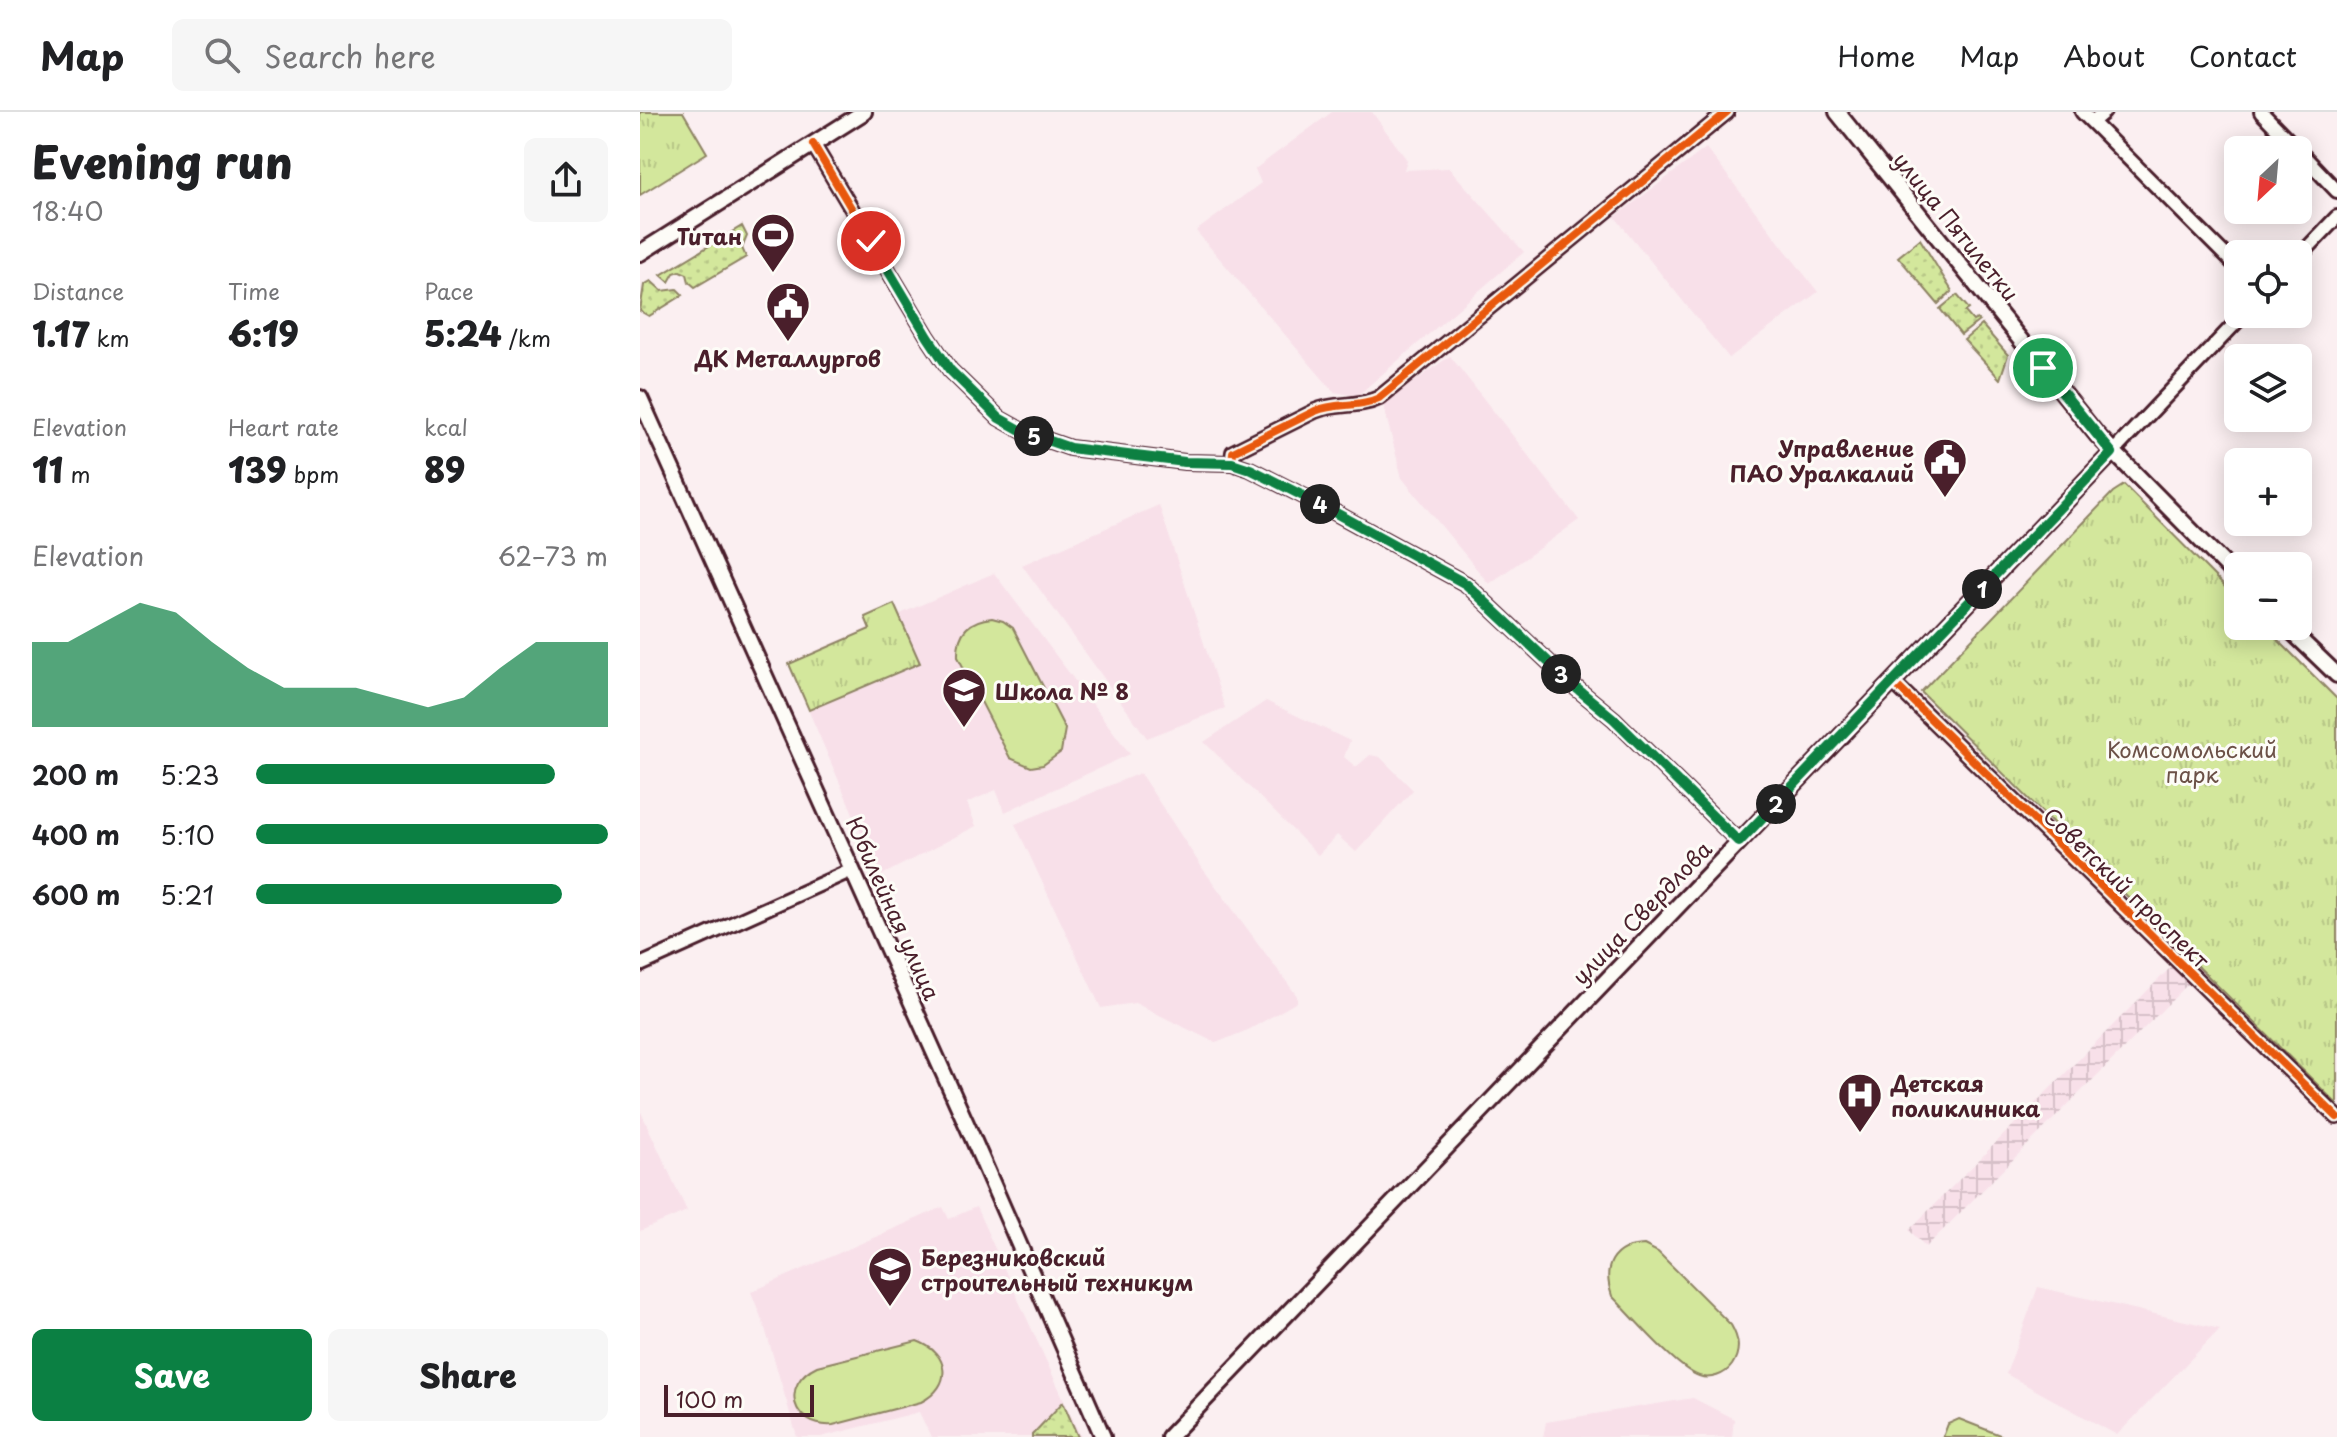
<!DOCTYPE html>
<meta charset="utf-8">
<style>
:root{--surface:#fff;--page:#f6f6f6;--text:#202124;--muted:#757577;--line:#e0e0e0;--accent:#0b8043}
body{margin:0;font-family:"Playpen Sans",sans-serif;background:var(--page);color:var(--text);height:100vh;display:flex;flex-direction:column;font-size:30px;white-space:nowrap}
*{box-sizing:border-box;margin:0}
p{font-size:26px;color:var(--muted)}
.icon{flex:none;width:44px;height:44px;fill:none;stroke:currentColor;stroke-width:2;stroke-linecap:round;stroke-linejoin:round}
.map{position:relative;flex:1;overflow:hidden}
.panel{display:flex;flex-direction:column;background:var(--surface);width:640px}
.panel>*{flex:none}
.needle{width:52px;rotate:206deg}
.fabs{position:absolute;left:1584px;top:24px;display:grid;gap:16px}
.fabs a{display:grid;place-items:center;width:88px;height:88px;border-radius:12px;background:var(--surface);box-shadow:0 4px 20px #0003;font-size:40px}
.scale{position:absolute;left:24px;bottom:20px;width:150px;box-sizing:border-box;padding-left:8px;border:4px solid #4a1f2b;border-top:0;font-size:22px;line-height:28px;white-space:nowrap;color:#4a1f2b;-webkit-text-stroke:6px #fdfcf7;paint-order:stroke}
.pin{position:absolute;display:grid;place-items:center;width:68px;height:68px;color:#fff;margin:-34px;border:4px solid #fff;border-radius:50%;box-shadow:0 2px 8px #0007}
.km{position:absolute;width:40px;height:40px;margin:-20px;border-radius:50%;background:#222;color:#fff;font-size:22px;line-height:40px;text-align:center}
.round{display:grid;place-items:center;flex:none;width:84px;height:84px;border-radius:12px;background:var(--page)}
.head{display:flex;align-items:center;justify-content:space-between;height:136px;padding:0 32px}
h1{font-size:44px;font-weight:800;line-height:60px}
.figures{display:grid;grid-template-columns:repeat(3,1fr);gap:12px;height:136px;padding:8px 32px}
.figures div{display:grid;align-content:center}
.figures b{font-size:34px;font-weight:800}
.figures small{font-size:22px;font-weight:400}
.figures p{font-size:22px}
.chart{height:224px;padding:16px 32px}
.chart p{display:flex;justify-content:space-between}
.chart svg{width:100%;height:144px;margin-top:8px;fill:var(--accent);opacity:.7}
.button{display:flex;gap:16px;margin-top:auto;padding:16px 32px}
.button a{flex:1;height:92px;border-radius:12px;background:var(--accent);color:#fff;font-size:32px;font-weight:800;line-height:92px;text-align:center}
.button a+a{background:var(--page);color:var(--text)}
ul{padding:0 32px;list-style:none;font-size:26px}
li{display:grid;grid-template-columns:128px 96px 1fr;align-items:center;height:60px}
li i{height:20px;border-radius:10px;background:var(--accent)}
header{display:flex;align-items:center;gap:48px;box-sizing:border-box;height:112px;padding:0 40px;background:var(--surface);border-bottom:2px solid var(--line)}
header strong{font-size:38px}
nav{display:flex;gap:44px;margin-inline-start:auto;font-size:28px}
.search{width:560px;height:72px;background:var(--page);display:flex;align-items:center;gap:20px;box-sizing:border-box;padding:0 28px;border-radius:12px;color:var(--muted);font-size:30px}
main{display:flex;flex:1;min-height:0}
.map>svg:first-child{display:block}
.built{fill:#f8e0e9}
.industrial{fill:url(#industrial-grid)}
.grass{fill:url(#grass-dots);stroke:#8e8364;stroke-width:2}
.park{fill:url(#park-tufts);stroke:#8e8364;stroke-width:2}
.pitch{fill:#d3e79c;stroke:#8e8364;stroke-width:2}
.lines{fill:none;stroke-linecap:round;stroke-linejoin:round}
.minor-casing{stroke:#4a1f2b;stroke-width:18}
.major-casing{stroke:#4a1f2b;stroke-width:20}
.minor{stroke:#fdfcf7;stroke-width:12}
.major{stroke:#fdfcf7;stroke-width:14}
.cycleway-casing{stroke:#fdfcf7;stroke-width:13}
.cycleway{stroke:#e8590c;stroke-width:8}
.route-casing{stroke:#fff;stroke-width:16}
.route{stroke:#0b8043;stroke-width:10}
.labels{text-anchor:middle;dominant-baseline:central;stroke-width:6;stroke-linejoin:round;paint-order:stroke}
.street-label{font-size:22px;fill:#4a1f2b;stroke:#fdfcf7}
.poi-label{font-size:22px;font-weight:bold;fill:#4a1f2b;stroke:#fdfcf7;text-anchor:start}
.park-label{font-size:22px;fill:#6c5147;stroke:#fdfcf7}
</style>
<header>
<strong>Map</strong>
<div class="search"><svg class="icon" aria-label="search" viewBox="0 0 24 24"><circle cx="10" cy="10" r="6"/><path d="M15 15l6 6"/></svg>Search here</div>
<nav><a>Home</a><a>Map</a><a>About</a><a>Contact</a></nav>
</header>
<main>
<section class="panel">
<div class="head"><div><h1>Evening run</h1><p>18:40</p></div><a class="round"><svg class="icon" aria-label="share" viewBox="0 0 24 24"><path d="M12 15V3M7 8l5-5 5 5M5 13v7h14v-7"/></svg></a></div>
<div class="figures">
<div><p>Distance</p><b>1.17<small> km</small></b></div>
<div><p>Time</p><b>6:19</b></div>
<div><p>Pace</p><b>5:24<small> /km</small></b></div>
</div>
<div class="figures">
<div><p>Elevation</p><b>11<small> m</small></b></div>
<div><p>Heart rate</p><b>139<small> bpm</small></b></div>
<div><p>kcal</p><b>89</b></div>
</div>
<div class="chart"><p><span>Elevation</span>62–73 m</p>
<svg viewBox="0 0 160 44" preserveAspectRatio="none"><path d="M0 44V18L10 18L20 12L30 6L40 9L50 18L60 26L70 32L80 32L90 32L100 35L110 38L120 35L130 26L140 18L150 18L160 18V44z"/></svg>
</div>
<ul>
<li><b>200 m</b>5:23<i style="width:85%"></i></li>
<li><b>400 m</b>5:10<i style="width:100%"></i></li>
<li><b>600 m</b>5:21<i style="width:87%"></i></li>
</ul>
<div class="button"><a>Save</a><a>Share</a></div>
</section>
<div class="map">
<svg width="1697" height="1325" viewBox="0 0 1697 1325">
<defs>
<pattern id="industrial-grid" width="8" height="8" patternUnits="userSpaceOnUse" patternTransform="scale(2)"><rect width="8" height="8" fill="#f8e0e9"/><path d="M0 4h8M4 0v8" fill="none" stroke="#d6c0c8"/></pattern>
<pattern id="grass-dots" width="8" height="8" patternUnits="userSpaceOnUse" patternTransform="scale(2)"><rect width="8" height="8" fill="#d3e79c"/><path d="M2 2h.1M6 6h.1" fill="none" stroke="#b7c687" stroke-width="1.8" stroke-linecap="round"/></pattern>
<pattern id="park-tufts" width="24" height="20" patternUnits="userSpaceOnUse" patternTransform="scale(2)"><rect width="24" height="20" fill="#d3e79c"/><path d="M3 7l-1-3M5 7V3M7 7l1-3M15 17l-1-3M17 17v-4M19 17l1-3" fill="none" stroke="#b7c687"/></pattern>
</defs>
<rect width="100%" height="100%" fill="#fbeff1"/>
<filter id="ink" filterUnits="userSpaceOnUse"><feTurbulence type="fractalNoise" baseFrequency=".0125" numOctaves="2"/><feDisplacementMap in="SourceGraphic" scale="16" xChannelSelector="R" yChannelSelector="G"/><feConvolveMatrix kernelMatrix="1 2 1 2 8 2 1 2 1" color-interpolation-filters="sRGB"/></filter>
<g filter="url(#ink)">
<path class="built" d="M692,0H732L767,48L764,58L809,56L884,140L717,284L694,280L556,119L621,71L615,57Z
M1066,36L1178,180L1089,246L975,105Z
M810,244L939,408L849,472L762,366L743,292Z
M519,393L585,596L507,626L382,453Z
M354,461L490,642L365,700L356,678L327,691L336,714L240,764L148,551Z
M626,589L710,629L704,645L716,655L730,643L740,645L773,678L716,740L697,723L678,743L564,630Z
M500,661L563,757L657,884V890L610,917L576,931L495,891L461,896L375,712Z
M0,998L47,1099L0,1119Z
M303,1095L309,1107L336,1095L441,1325H291L279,1300L181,1325H157L124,1213L111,1180Z
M1398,1175L1580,1217L1477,1323L1366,1262Z
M1053,1286L1094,1307L1092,1325H903L906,1310Z"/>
<path class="industrial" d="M1532,854L1549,871L1286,1135L1269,1118Z"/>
<path class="grass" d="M102,114L107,124L102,136L106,145L55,175L49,170L47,162L40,159L34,161L29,170L21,163Z
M1280,127L1312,179L1298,192L1258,145Z
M11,169L22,179L37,177L43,183L9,204L0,199L4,173Z
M1317,183L1329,197L1325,200L1333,209L1337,207L1339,209L1321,223L1300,197Z
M1342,213L1368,243L1360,267L1324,228Z
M423,1290L438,1325H392V1323Z"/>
<path class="park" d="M0,0H43L67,41L0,83Z
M1484,373L1598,488V514H1624L1697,587V992L1281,580L1473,380Z
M254,492L280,551L169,598L149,552L230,517L225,505Z"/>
<path class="pitch" d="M352,506L363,509L373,516L425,617L421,640L403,653L391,655L370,646L318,545C317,521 328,508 352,506Z
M1004,1133L1018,1140L1091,1213C1099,1227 1101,1239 1092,1253C1085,1263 1070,1268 1059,1264C1037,1257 991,1203 972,1184C962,1155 972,1134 1004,1133Z
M277,1229C310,1241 313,1274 281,1290L193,1313C152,1316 139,1272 177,1254Z
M1319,1307L1365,1325H1303L1308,1312Z"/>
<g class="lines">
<g class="minor-casing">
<path id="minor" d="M1442,0L1598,156
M1621,0L1658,38
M1452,10L1464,0
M173,32L288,225L310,258L359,306L384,320L430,336L545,350L592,351L610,357L683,394L826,472L935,575L974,607L1099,730
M1658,38L1697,79
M1658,146L1697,105
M1472,341L1604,202
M592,351L593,340L675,299C696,290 718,296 739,286L1087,0
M1253,570L1697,1005
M0,853L212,758"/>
</g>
<g class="major-casing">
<path id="major" d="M1197,0L1457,323L1598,466
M0,141L224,0
M0,286L330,1020L463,1325
M1646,514L1697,563
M529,1325L1472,341"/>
</g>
<use href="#minor" class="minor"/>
<use href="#major" class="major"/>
<g class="cycleway-casing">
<path id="cycleway" d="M173,32L288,225L310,258L359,306L384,320L430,336L545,350L592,351L610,357L683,394L826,472L935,575L974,607L1099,730
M592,351L593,340L675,299C696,290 718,296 739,286L1087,0
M1253,570L1697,1005"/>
</g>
<use href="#cycleway" class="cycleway"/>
</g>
</g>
<g class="lines" filter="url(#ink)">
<g class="route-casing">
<path id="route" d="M231,129L288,225L310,258L359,306L384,320L430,336L545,350L592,351L610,357L683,394L826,472L935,575L974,607L1099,730L1472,341L1403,256"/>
</g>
<use href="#route" class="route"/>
</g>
<defs>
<g id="stadium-pin" transform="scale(2.3)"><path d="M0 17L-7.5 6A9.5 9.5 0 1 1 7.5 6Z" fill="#4a1f2b" stroke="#fdfcf7"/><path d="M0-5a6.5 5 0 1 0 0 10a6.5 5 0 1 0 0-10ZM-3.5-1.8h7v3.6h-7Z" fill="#fff"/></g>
<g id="civic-pin" transform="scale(2.3)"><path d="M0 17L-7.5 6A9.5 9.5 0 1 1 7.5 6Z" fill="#4a1f2b" stroke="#fdfcf7"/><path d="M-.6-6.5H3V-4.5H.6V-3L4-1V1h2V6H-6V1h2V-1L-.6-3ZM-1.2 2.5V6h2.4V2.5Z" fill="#fff"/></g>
<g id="school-pin" transform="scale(2.3)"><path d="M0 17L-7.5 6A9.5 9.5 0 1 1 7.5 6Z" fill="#4a1f2b" stroke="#fdfcf7"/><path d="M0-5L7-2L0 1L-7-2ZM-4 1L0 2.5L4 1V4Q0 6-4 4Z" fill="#fff"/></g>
<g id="hospital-pin" transform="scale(2.3)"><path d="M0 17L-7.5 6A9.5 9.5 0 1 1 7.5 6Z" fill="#4a1f2b" stroke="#fdfcf7"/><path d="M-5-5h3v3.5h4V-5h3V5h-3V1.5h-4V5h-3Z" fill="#fff"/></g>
<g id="university-pin" transform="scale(2.3)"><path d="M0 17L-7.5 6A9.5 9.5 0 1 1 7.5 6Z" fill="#4a1f2b" stroke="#fdfcf7"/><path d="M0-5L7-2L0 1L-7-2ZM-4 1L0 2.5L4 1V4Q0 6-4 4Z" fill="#fff"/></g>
</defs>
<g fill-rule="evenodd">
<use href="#stadium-pin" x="133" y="123"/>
<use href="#civic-pin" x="148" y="192"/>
<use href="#civic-pin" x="1305" y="348"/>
<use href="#school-pin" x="324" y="578"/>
<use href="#hospital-pin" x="1220" y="983"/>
<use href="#university-pin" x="250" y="1157"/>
</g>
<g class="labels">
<g class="street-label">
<text transform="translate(1317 114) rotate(51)">улица Пятилетки</text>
<text transform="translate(1487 775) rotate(44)">Советский проспект</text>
<text transform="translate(254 796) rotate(66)">Юбилейная улица</text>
<text transform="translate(1001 800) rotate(-46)">улица Свердлова</text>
</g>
<g class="poi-label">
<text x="102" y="123" text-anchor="end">Титан</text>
<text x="148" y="245" text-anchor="middle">ДК Металлургов</text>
<text x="1274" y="335" text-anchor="end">Управление<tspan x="1274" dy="25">ПАО Уралкалий</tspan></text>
<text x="355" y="578">Школа № 8</text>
<text x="1251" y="970">Детская<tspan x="1251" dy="25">поликлиника</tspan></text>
<text x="281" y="1144">Березниковский<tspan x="281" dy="25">строительный техникум</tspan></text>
</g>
<g class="park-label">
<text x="1552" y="636">Комсомольский<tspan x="1552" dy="25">парк</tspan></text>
</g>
</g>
</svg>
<div class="fabs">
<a><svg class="needle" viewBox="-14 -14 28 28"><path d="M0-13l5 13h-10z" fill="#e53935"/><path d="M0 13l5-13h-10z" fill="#757577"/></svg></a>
<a><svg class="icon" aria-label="locate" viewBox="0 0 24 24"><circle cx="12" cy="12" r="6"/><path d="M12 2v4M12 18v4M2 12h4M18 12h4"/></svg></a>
<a><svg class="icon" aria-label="layers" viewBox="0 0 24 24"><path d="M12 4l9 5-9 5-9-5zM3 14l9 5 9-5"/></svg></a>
<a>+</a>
<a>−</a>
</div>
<div class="scale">100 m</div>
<div class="pin" style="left:1403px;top:256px;background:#1e9e55"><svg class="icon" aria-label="arrive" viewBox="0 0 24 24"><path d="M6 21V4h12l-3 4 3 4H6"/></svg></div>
<div class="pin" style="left:231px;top:129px;background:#d93025"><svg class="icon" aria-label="check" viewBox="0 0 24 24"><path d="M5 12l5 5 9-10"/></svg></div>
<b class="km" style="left:1342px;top:477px">1</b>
<b class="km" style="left:1136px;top:692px">2</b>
<b class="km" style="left:921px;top:562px">3</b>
<b class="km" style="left:680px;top:392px">4</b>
<b class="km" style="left:394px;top:324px">5</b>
</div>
</main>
